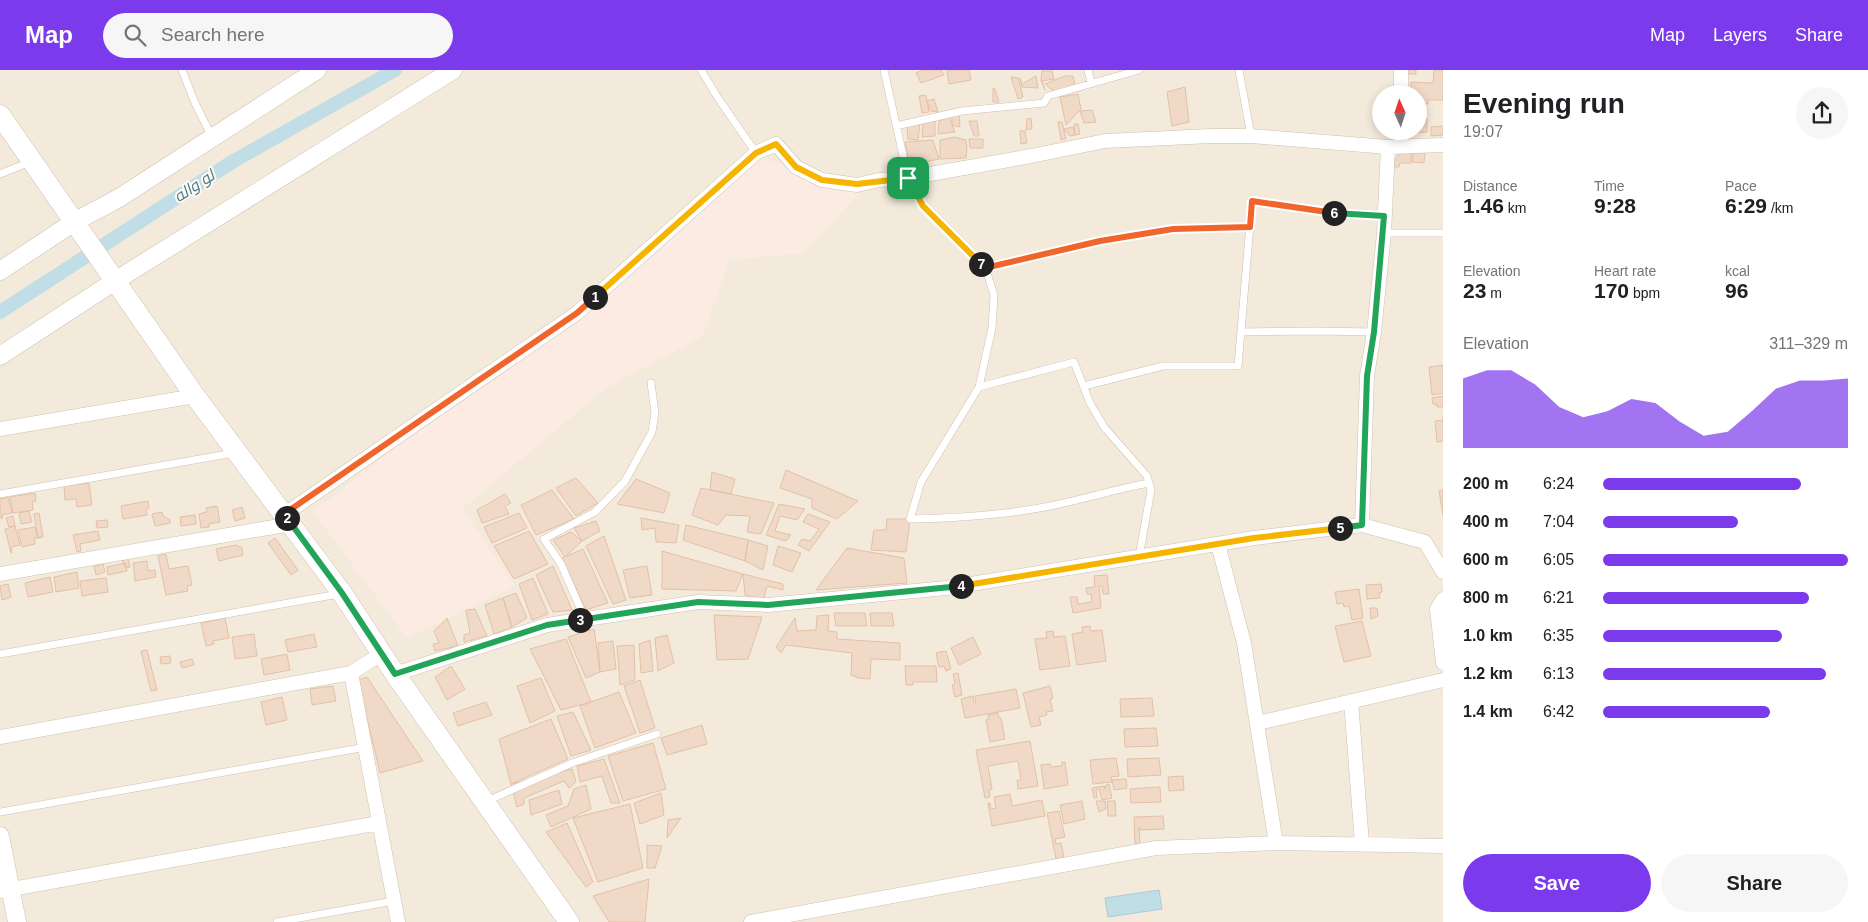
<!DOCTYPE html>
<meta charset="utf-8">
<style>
:root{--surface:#fff;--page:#f6f6f6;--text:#202124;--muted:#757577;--accent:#7c3aed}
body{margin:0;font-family:Arial,Cairo,sans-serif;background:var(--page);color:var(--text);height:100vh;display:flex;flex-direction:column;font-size:19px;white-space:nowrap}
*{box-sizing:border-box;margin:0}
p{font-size:16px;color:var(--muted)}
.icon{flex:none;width:28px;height:28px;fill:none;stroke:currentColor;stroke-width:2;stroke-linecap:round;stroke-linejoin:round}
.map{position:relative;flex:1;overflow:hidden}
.drawer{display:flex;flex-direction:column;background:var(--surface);width:425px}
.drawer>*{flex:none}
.needle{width:32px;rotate:357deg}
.fabs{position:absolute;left:1372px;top:15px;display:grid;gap:10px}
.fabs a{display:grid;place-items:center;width:55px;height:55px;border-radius:50%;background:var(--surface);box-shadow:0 2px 8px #0003;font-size:25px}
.pin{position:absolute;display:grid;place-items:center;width:42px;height:42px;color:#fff;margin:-21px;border-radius:10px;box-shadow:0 2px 8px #0006}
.km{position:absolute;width:25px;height:25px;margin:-12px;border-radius:50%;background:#222;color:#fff;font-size:14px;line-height:25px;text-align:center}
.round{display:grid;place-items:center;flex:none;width:52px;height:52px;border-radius:26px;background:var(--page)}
.overview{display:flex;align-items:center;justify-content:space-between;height:85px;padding:0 20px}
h1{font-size:28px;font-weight:800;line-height:38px}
.metrics{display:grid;grid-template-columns:repeat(3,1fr);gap:8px;height:85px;padding:5px 20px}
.metrics div{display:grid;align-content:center}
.metrics b{font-size:21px;font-weight:800}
.metrics small{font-size:14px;font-weight:400}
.metrics p{font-size:14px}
.chart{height:140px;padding:10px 20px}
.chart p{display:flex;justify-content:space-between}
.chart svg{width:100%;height:90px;margin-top:5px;fill:var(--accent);opacity:.7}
.button{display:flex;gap:10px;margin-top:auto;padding:10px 20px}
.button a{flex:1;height:58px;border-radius:30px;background:var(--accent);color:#fff;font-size:20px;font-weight:800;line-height:58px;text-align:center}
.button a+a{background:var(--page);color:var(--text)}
ul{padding:0 20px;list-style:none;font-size:16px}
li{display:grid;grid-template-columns:80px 60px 1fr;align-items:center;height:38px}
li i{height:12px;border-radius:6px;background:var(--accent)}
header{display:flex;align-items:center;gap:30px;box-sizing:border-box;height:70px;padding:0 25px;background:var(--accent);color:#fff}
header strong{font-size:24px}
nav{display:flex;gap:28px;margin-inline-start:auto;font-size:18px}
.search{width:350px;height:45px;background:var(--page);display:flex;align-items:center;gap:12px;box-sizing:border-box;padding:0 18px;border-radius:28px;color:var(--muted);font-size:19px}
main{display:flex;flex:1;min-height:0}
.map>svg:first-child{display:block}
.residential{fill:#f4eadb;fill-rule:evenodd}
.commercial{fill:#fbebe2}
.water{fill:#c1dee6;stroke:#a8cdd7}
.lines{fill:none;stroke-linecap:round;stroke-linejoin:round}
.canal{stroke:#c1dee6;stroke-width:14}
.building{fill:#f0d9c6;stroke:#e2c1a7}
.service-casing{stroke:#cec0b2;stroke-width:8}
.minor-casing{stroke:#cec0b2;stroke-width:15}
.tertiary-casing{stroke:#cec0b2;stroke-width:19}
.secondary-casing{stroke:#d1c1b0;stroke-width:21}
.service{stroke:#fff;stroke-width:7}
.minor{stroke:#fff;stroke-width:14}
.tertiary{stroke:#fff;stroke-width:18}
.secondary{stroke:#fff;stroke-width:20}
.split-1-casing{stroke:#fff;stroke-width:10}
.split-2-casing{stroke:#fff;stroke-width:10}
.split-3-casing{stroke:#fff;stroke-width:10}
.split-4-casing{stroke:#fff;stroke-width:10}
.split-5-casing{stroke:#fff;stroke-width:10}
.split-6-casing{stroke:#fff;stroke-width:10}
.split-7-casing{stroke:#fff;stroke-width:10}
.split-8-casing{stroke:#fff;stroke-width:10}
.split-1{stroke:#f5b400;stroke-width:6}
.split-2{stroke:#f0652b;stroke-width:6}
.split-3{stroke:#22a559;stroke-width:6}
.split-4{stroke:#22a559;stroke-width:6}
.split-5{stroke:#f5b400;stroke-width:6}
.split-6{stroke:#22a559;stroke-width:6}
.split-7{stroke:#f0652b;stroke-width:6}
.split-8{stroke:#f5b400;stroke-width:6}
.labels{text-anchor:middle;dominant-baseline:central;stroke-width:4;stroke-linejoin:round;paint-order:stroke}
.water-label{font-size:16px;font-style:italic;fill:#4a7b89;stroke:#fefbf4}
</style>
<header>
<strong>Map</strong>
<div class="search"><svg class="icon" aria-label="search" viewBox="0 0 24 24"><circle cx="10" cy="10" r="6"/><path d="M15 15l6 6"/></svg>Search here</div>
<nav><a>Map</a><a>Layers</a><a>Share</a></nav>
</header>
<main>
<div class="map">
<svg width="1443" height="852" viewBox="0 0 1443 852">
<rect width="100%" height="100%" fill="#fcf7ed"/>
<path class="residential" d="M0,0H1443V852H0ZM1381,24H1419V61H1381Z"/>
<path class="commercial" d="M763,88L860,123L804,183L729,190L703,266L606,318L462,439L515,516L407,568L313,442Z"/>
<path class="water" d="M1159,820L1162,839L1108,847L1105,828Z"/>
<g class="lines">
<path class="canal" d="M0,242L232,92L395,0"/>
</g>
<path class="building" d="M923,0H941L944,5L921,13L916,3Z
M947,0H969L971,10L949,14Z
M1409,0H1416V4H1409Z
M1434,0H1443V30H1428V34H1419V24H1411V12L1433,13Z
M1042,1H1052L1054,9L1042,11L1045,20L1041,10Z
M1036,6L1038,18L1022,17L1020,8L1022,14Z
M1065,6H1073L1075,16L1056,23L1045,14Z
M1011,7L1018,8L1023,27L1018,29Z
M1185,17L1189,52L1172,56L1167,22Z
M993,18L995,19L999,32H993Z
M1078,24L1081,39L1066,55L1060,27Z
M926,25L929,42L922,43L919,26Z
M934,29L938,42L931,41L927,31Z
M1092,40L1096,52L1084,53L1080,41Z
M959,44L960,57L952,55V45Z
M949,47L955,62L938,64L939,51Z
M1031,48L1032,59L1026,60L1027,49Z
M1419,48H1427V62L1409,63V61H1419Z
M935,50V66L922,67L923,54Z
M969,51H977L979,66H974Z
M1058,52H1062L1066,69L1061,70Z
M920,53L918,70L908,69L907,57Z
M1074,54H1078L1080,64L1075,65Z
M1443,56V65L1431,66V57Z
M1073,57L1075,65L1070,66L1064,59Z
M1020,61H1025L1027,73L1021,74Z
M955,67L966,70L967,79L966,88L940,89V70Z
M969,69H983V78H970Z
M933,70L939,89L910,95L905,72Z
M1400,82H1411V93H1400L1399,97H1394L1395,90Z
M1413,82H1425L1424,93L1412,92Z
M1443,295V323L1432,325L1429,297Z
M1443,326V337H1437V334H1433L1432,328Z
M1443,345V371L1437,372L1435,351L1443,350Z
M786,400L858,431L837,449L812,438V429L780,418Z
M712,402L735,409L731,424L710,420Z
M576,408L598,433L576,446L556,418Z
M636,409L670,423L664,443L617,434Z
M89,413L92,435L77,437L76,429L65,430L64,416Z
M701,418L774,433L761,464L747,462L750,446L726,445L718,455L692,445Z
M552,420L574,449L536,465L521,435Z
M1443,420V445L1439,421Z
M35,423L36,431L32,432L33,440L13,443L10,427Z
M505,424L511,433L505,436L509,444L482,453L477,440Z
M8,427L12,443L2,445L3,448H0V429Z
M148,431L149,438L146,439L147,445L123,449L121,436Z
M779,434L805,439L797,450L780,446L775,461L791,465L786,471L766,465Z
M217,436L220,452L209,454V457L201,458L199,444L207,442L206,438Z
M242,437L245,448L235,451L232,440Z
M29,441L32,452L21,454L19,443Z
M162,442L163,446L170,450V453L155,456L152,444Z
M39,443L43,467L38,468L34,444Z
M519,443L527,458L492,473L484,457Z
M808,444L830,452L809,481L798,475L802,469L810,471L819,459L803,452Z
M195,445L196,454L181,456L180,447Z
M13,446L15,456L9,457L6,448Z
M641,448L679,455L676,473L656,472L655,458L642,460Z
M887,449H910L906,482L871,480L874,460H886Z
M107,450L108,457L97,458L96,451Z
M596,451L600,461L582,471L574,458Z
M686,455L748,470L745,491L683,470Z
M15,456L20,475L11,477L12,483H11L5,459Z
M35,457L38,468H34L35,474L22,477L18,460Z
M98,461L100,470L80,474L81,481L77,482L73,465Z
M529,461L548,494L514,509L494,476Z
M571,462L582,471L565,487L553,470Z
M604,466L626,530L613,534L586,476Z
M275,468L298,500L291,505L268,473Z
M748,470L768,476L763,500L745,491Z
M236,475L242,478L243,485L219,491L216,479Z
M778,476L801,483L792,502L773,495Z
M847,478L904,488L907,513L816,520Z
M583,479L608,533L586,540L562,488Z
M662,481L743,504L736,521L662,519Z
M166,484L169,499L188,496L192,515L187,516L188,521L166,525L158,486Z
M128,489L130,497L126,498L122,490Z
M147,491L148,501L155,500L156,507L135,511L133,493Z
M125,493L127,501L108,505L107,497Z
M103,494L105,502L96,505L94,496Z
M553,496L572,540L553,542L536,505Z
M647,496L652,525L630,528L623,500Z
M77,502L79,518L56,522L54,507Z
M743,504L783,514V520L767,516L763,530L745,525Z
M1107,505L1109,524H1103L1102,516H1099L1101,538L1073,543L1070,527H1077L1078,534L1092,532L1091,524H1087L1086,518L1095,517L1094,506Z
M50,507L53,522L28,527L25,513Z
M106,508L108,522L82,526L80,511Z
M533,508L548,544L532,550L519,514Z
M8,514L11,527L2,530L0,516Z
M1381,514L1382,522L1379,523L1380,528L1367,529L1366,515Z
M1359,519L1363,548L1352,550L1349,536L1344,537L1343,533L1337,534L1335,522Z
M516,523L527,548L512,557L503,528Z
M503,528L512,557L494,564L485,535Z
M1370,538H1377L1378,546L1371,549Z
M475,539L487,566L464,572V565L470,563L466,540Z
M834,543H865L867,556H836Z
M870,543H892L894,556H871Z
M714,545L762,547L748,589L717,590Z
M829,545L828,561L837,562V569L900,573V590L871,589L870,609L858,608L851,605L852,583L786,575L781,583L776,577L795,548L797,561L816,560L817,546Z
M225,548L229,568L213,571L214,574L206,576L201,553Z
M447,548L458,576L435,581L433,574L439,573L434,561Z
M1362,551L1371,586L1344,592L1335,556Z
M1090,556L1091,561L1102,560L1106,591L1077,595L1072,564L1083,562L1082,557Z
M594,559L600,602L586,608L568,567Z
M1053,561L1054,567L1065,566L1070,596L1040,600L1035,569L1047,568L1046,562Z
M254,564L257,586L235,589L232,567Z
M314,564L317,577L288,582L285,570Z
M667,565L674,593L658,601L655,568Z
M973,567L981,584L959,595L951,578Z
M566,569L591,632L561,640L530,579Z
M650,570L653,601L641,603L639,574Z
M613,571L616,599L600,602L598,573Z
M634,575L635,610L620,615L617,576Z
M147,580L157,620L151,621L141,581Z
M946,581L951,599L946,601L944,596L939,597L936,583Z
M287,584L290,600L264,605L261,589Z
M170,586L171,593L161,594L160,587Z
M192,589L194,595L182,598L180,592Z
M451,596L465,619L447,630L435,607Z
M905,596H936L937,612H913V615H906Z
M958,603L962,625L955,627L952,615L955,614L953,604Z
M367,607L423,691L380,703L358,610Z
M541,608L555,641L530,653L517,616Z
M640,610L655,658L640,663L624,616Z
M333,616L336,631L312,635L310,619Z
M1050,616L1053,628L1050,629L1053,641L1046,642L1047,645L1039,647L1041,655L1031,657L1023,623Z
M1016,619L1020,638L965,648L961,629L973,626L974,633L976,632L975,626Z
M619,622L636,663L595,678L580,636Z
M282,627L287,650L266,655L261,632Z
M1152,628L1154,646L1121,647L1120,629Z
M486,632L492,645L458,656L453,643Z
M573,642L591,680L571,686L557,646Z
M998,643L999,648H1001L1005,669L990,672L986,650L989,649L988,645Z
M551,649L568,689L511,714L499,669Z
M702,655L707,674L667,685L661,668Z
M1156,658L1158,676L1125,677L1124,659Z
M1030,671L1038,716L1018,719L1017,710H1021L1018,691L988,696L992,719L989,720L990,727L985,728L976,680Z
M653,673L666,719L623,731L608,686Z
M1116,688L1119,706L1111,707L1112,712L1093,714L1090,690Z
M1159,688L1161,705L1128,707L1127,689Z
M604,689L620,733H611L602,706L580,712L577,696Z
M1062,692H1065L1068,715L1044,719L1041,695L1050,694L1051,697L1062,696Z
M572,699L576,712L569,718L564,711L524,728V734L517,737L511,714Z
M1183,706L1184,720L1169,721L1168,707Z
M1126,709L1127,718L1114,720L1112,710Z
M1109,714L1112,728L1102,730L1099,719L1096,720L1097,728H1094L1092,718L1104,716L1105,719H1106L1105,716Z
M586,715L591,739L551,757L546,745L568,736L574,719Z
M1160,717L1161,732L1131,733L1130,719Z
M559,720L562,734L531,745L529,730Z
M661,723L664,745L640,754L634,733Z
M1010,724L1012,736L1042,730L1045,746L992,756L988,733H990L991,739L996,738L994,727Z
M1082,731L1085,749L1064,754L1060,735Z
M1096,731H1105L1106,739L1099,742Z
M1107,731H1115L1116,746H1108Z
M630,734L643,798L598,812L573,748Z
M1059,741L1065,767L1055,769L1056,774L1061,773L1064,788L1056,789L1047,743Z
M1163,746L1164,759L1140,760L1139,757L1140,773L1135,774L1134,747Z
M681,748L667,768L668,750Z
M567,753L593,812L586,817L546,762Z
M647,775L662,776L655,798H647Z
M649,809L645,852H609L593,826Z"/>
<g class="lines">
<g class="service-casing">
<path id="service" d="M182,0L195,33L212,67
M701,0L718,28L756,83
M884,0L908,108L923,136L985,197L994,225L992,258L979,317L921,412L910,449C959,448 1008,445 1055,435C1087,428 1117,419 1149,413
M1088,0L1091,13
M1239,0L1251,66
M896,56L962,41L1044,33L1048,26L1139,0
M0,104L30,92
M1384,163H1443
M985,197L1100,171L1173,159L1250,157
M1241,262L1316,261L1374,262
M1084,316L1163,296H1238L1252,131L1328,142L1384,145
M979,317L1074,292L1090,333L1104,357L1147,406L1151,420L1139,487
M0,424L234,383
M585,549L561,494L544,469L595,442L625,411L652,362L655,343L651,313
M0,584L339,524
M487,731L572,693L657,664
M0,742L366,677
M277,852L394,831"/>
</g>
<g class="minor-casing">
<path id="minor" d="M1401,24V0
M1401,76V61
M0,359L195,326
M285,444L577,243L756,83L776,74L796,97L822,110L857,115L879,110L908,108L1031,86L1105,71L1211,66H1251L1388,77L1443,75
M1362,455L1367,306L1374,262L1384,163L1388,77
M1218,474L1244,573L1276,773
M0,504L291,454
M1443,529L1437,539L1443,593
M381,584L351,603L398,852
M395,604L547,555L698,532L768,535L946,518L1254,468L1362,455L1425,472L1443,502
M1351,631L1362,774
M1258,653L1443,610
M0,667L351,603
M0,821L379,753
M751,852L1156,778L1276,773L1443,776"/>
</g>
<g class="tertiary-casing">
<path id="tertiary" d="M0,201L74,152L119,128L317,0
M0,286L115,211L453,0
M0,766L17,852"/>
</g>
<g class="secondary-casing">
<path id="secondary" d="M0,45L195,326L342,523L395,604L569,852"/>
</g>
<use href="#service" class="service"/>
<use href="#minor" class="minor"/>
<use href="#tertiary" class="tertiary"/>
<use href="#secondary" class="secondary"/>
</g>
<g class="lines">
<g class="split-1-casing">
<path id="split-1" d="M595,227L756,83L776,74L796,97L822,110L857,114L908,108"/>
</g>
<g class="split-2-casing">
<path id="split-2" d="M287,448L284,444L577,243L595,227"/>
</g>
<g class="split-3-casing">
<path id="split-3" d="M287,448L342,523L395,604L547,555L580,550"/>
</g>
<g class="split-4-casing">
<path id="split-4" d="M580,550L698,532L768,535L961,516"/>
</g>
<g class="split-5-casing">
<path id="split-5" d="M961,516L1254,468L1340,458"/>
</g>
<g class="split-6-casing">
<path id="split-6" d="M1334,143L1384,146L1374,262L1367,306L1362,455L1340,458"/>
</g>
<g class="split-7-casing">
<path id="split-7" d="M981,194L985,198L1100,171L1173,159L1250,157L1252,131L1334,143"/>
</g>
<g class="split-8-casing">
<path id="split-8" d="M908,108L923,136L981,194"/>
</g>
<use href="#split-1" class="split-1"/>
<use href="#split-2" class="split-2"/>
<use href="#split-3" class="split-3"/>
<use href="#split-4" class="split-4"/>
<use href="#split-5" class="split-5"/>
<use href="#split-6" class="split-6"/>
<use href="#split-7" class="split-7"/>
<use href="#split-8" class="split-8"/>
</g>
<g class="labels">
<g class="water-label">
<text transform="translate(194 116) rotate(-33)">لو واله</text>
</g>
</g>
</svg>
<div class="fabs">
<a><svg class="needle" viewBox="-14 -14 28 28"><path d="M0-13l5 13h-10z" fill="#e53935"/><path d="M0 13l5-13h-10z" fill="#757577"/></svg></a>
</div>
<div class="pin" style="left:908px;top:108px;background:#1e9e55"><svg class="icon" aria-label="arrive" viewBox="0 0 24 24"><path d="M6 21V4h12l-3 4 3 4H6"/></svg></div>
<b class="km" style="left:595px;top:227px">1</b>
<b class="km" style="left:287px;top:448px">2</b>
<b class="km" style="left:580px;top:550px">3</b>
<b class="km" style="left:961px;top:516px">4</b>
<b class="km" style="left:1340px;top:458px">5</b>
<b class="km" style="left:1334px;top:143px">6</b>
<b class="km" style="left:981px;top:194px">7</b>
</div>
<section class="drawer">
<div class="overview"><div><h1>Evening run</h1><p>19:07</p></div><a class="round"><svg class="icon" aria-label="share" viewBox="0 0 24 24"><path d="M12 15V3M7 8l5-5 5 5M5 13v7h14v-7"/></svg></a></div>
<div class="metrics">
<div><p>Distance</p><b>1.46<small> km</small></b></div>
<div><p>Time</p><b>9:28</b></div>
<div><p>Pace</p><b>6:29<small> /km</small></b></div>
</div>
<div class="metrics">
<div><p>Elevation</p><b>23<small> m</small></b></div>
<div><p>Heart rate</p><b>170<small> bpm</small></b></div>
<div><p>kcal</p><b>96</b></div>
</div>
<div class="chart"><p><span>Elevation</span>311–329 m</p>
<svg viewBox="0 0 160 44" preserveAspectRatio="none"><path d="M0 44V10L10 6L20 6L30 13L40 24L50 29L60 26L70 20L80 22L90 31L100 38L110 36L120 26L130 15L140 11L150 11L160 10V44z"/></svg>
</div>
<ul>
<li><b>200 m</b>6:24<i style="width:81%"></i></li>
<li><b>400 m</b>7:04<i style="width:55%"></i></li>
<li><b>600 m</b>6:05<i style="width:100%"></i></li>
<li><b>800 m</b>6:21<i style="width:84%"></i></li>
<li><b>1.0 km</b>6:35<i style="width:73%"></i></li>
<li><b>1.2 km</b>6:13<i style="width:91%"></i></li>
<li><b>1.4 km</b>6:42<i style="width:68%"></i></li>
</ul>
<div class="button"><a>Save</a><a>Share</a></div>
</section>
</main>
